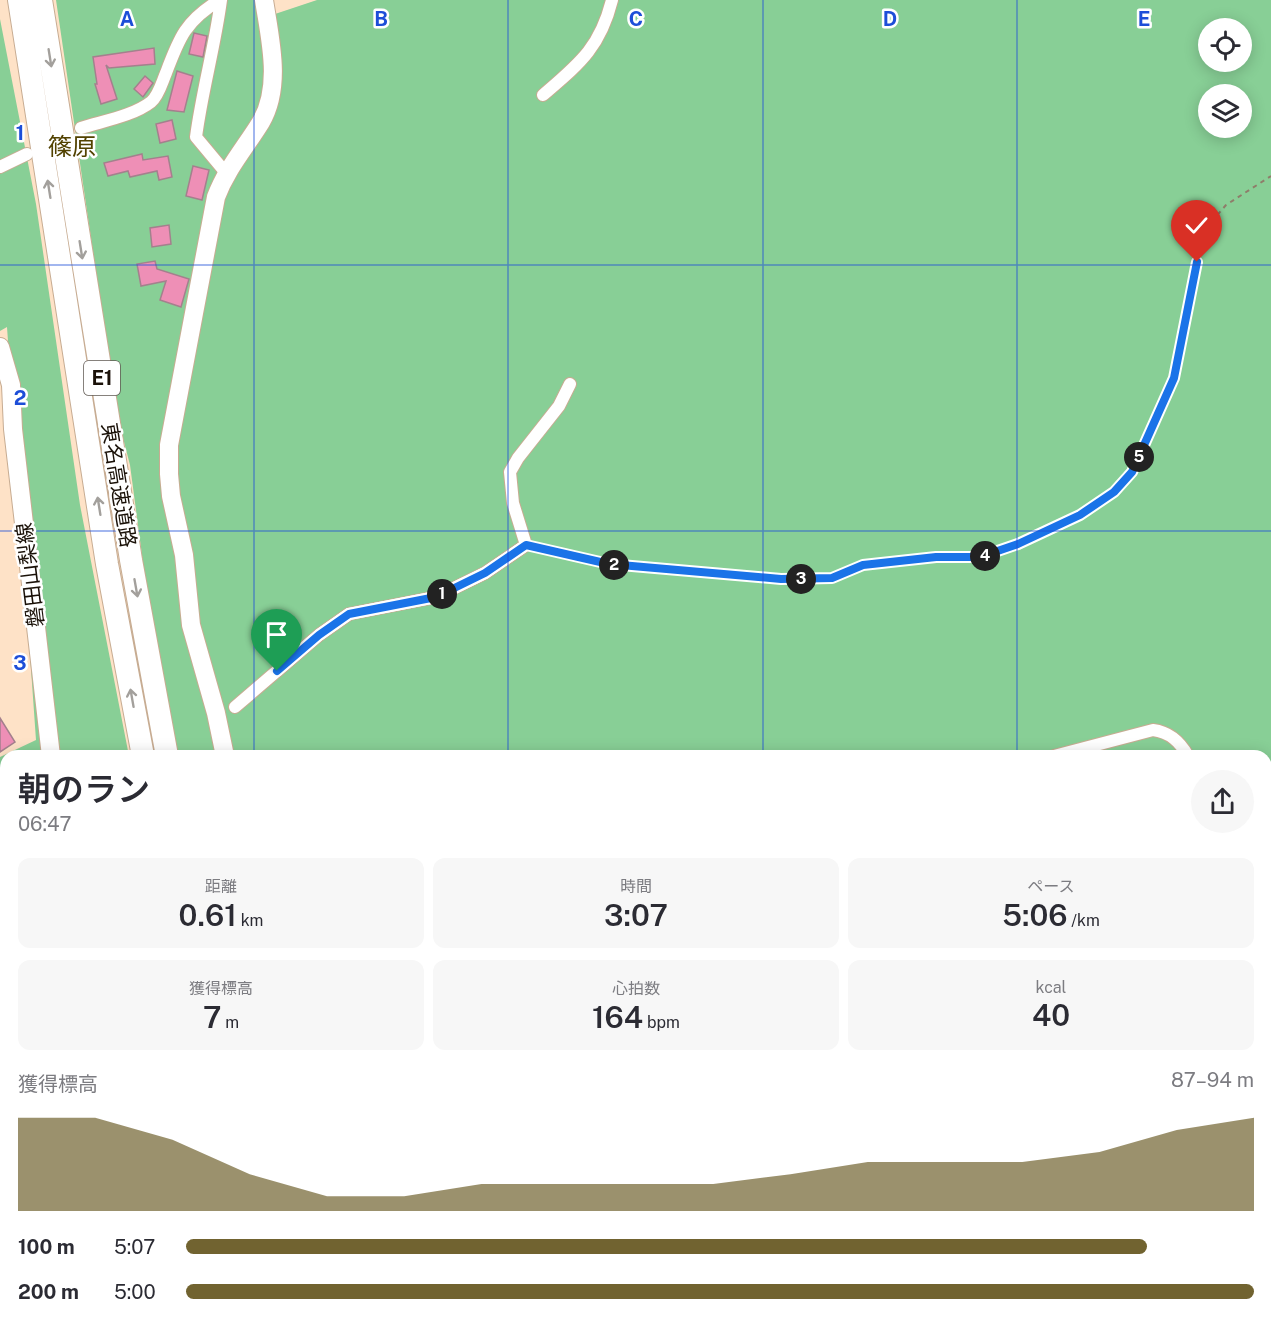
<!DOCTYPE html>
<html lang="ja">
<meta charset="utf-8">
<style>
:root{--surface:#fff;--page:#f7f7f7;--text:#2b2b33;--muted:#7c7c81;--accent:#716330}
body{margin:0;font-family:"Public Sans","Noto Sans JP",sans-serif;background:var(--page);color:var(--text);height:100vh;display:flex;flex-direction:column;font-size:22px;white-space:nowrap}
*{box-sizing:border-box;margin:0}
p{font-size:20px;color:var(--muted)}
.icon{flex:none;width:33px;height:33px;fill:none;stroke:currentColor;stroke-width:2;stroke-linecap:round;stroke-linejoin:round}
.map{position:relative;flex:1;overflow:hidden}
.panel{position:absolute;left:0px;top:750px;width:1272px;height:578px;display:flex;flex-direction:column;background:var(--surface);border-radius:18px 18px 0 0;box-shadow:0 3px 15px #0003}
.panel>*{flex:none}
.tools{position:absolute;left:1198px;top:18px;display:grid;gap:12px}
.tools a{display:grid;place-items:center;width:54px;height:54px;border-radius:50%;background:var(--surface);box-shadow:0 3px 15px #0003;font-size:30px}
.pin{position:absolute;display:grid;place-items:center;width:51px;height:51px;color:#fff;margin:-62px -26px;border-radius:50% 50% 50% 0;rotate:-45deg;box-shadow:0 0 6px #0007}
.pin .icon{rotate:45deg}
.km{position:absolute;width:30px;height:30px;margin:-15px;border-radius:50%;background:#222;color:#fff;font-size:16px;line-height:30px;text-align:center}
.round{display:grid;place-items:center;flex:none;width:63px;height:63px;border-radius:32px;background:var(--page)}
.summary{display:flex;align-items:center;justify-content:space-between;height:102px;padding:0 18px}
h1{font-size:33px;font-weight:600;line-height:45px}
.metrics{display:grid;grid-template-columns:repeat(3,1fr);gap:9px;height:102px;padding:6px 18px}
.metrics div{display:grid;align-content:center;border-radius:12px;background:var(--page);text-align:center}
.metrics b{font-size:30px;font-weight:600}
.metrics small{font-size:16px;font-weight:400}
.metrics p{font-size:16px}
.chart{height:168px;padding:12px 18px}
.chart p{display:flex;justify-content:space-between}
.chart svg{width:100%;height:108px;margin-top:6px;fill:var(--accent);opacity:.7}
ul{padding:0 18px;list-style:none;font-size:20px}
li{display:grid;grid-template-columns:96px 72px 1fr;align-items:center;height:45px}
li i{height:15px;border-radius:8px;background:var(--accent)}
.map>svg:first-child{display:block}
.green{fill:#88cf96;fill-rule:evenodd}
.building{fill:#ee8fb6;stroke:#a4808d;stroke-width:1.5}
.lines{fill:none;stroke-linecap:round;stroke-linejoin:round}
.street-casing{stroke:#c7ac92;stroke-width:14}
.secondary-casing{stroke:#c7ac92;stroke-width:20}
.highway-casing{stroke:#c7ac92;stroke-width:24}
.path{stroke:#8f7d6a;stroke-width:2;stroke-dasharray:4.5 4.5;stroke-linecap:butt}
.street{stroke:#fff;stroke-width:12}
.secondary{stroke:#fff;stroke-width:18}
.highway{stroke:#fff;stroke-width:22}
.oneway{stroke:#a3a09c}
.route-casing{stroke:#fff;stroke-width:12}
.route{stroke:#1a73e8;stroke-width:8}
.grid{fill:none;stroke:#1d4ed8;stroke-width:1.5;stroke-opacity:0.55}
.labels{text-anchor:middle;dominant-baseline:central;stroke-width:5;stroke-linejoin:round;paint-order:stroke}
.shield{fill:#fff;stroke:#5f5852;stroke-width:1.5}
.shield-label{font-size:20px;font-weight:bold;fill:#1a1108}
.street-label{font-size:21px;fill:#1a1108;stroke:#fff}
.quarter-label{font-size:24px;fill:#524200;stroke:#fff}
.grid-label{font-size:20px;text-anchor:middle;font-weight:bold;fill:#1d4ed8;stroke:#fff;stroke-width:5;stroke-linejoin:round;paint-order:stroke}
</style>
<div class="map">
<svg width="1271" height="1327" viewBox="0 0 1271 1327">
<rect width="100%" height="100%" fill="#fee2c7"/>
<path class="green" d="M56,0H264L275,14L317,0H1271V771H1266V756H1094L1078,743L1043,756H178L147,593L130,465L117,415ZM1209,28H1242V62H1209ZM1209,94H1242V128H1209Z
M0,19L36,204L80,505L129,756H6V968L0,969V757L36,740L7,327L0,331Z
M6,1074V1161L0,1170V1095L4,1092L0,1076Z
M232,1322H269L270,1327H233Z
M306,1322H345L347,1327H307Z"/>
<path class="building" d="M194,33L207,36L203,57L189,54Z
M154,48L155,64L109,68L106,65L117,99L101,104L95,84H97L93,57Z
M177,71L193,76L184,112L167,110Z
M145,76L153,83L143,97L134,89Z
M172,120L176,139L160,143L156,124Z
M142,154L143,160L168,156L172,177L159,180L157,171L130,177L128,171L108,176L104,163Z
M193,166L209,170L202,200L186,196Z
M169,225L171,244L152,247L150,228Z
M155,261L157,269L189,279L181,307L160,300L166,281L141,286L137,264Z
M0,718L15,742L0,752Z"/>
<g class="lines">
<g class="street-casing">
<path id="street" d="M221,0C215,46 202,91 196,137L226,173
M543,95C579,64 600,48 612,0
M81,128C103,121 133,116 151,102C159,95 162,82 166,73C179,38 186,20 220,0
M0,167L27,154
M235,707L319,635L349,614L436,597L485,573L526,545L513,503L510,472L518,458L559,406L570,384
M1054,756L1153,730C1170,732 1180,742 1188,756
M1266,879L1271,878
M0,1049L6,1051
M1266,1049L1271,1068
M0,1120L6,1094
M0,1260L6,1259
M135,1322L137,1327
M219,1322L221,1327
M530,1322L531,1327
M707,1322L708,1327
M952,1322L953,1327"/>
</g>
<g class="secondary-casing">
<path id="secondary" d="M0,347L11,385L13,429L51,756
M225,756L216,713L191,625L184,555L171,496L169,474V445L216,197C227,168 245,148 261,122C282,86 270,39 264,0
M1266,1143L1271,1140
M1073,1322L1080,1327
M832,1327L855,1322"/>
</g>
<g class="highway-casing">
<path id="highway" d="M19,0L107,564L143,756
M41,0L131,560L167,756
M275,1322L277,1327
M297,1322L299,1327"/>
</g>
<path class="path" d="M537,548L609,564L665,570L781,579L832,578L863,565L936,557H980L1018,544L1080,515L1114,491L1132,472L1166,398L1174,378L1191,297L1200,235L1226,205L1271,176"/>
<use href="#street" class="street"/>
<use href="#secondary" class="secondary"/>
<use href="#highway" class="highway"/>
</g>
<defs><path id="oneway-shaft" d="M-6 0H5M1.5-3L5.5 0L1.5 3" fill="none" stroke-width="1.6" stroke-linecap="round" stroke-linejoin="round" transform="scale(1.5)"/></defs>
<g class="oneway">
<use href="#oneway-shaft" transform="translate(50 58) rotate(81)"/>
<use href="#oneway-shaft" transform="translate(49 189) rotate(-99)"/>
<use href="#oneway-shaft" transform="translate(81 250) rotate(81)"/>
<use href="#oneway-shaft" transform="translate(99 506) rotate(-99)"/>
<use href="#oneway-shaft" transform="translate(136 588) rotate(80)"/>
<use href="#oneway-shaft" transform="translate(132 698) rotate(-100)"/>
</g>
<g class="lines">
<g class="route-casing">
<path id="route" d="M277,671L319,635L349,614L436,597L485,573L526,545L609,564L781,579L832,578L863,565L936,557H980L1018,544L1080,515L1114,492L1132,472L1174,378L1197,262"/>
</g>
<use href="#route" class="route"/>
</g>
<path class="grid" d="M254,0V756M508,0V756M763,0V756M1017,0V756M0,265H1271M0,531H1271M0,796H6M1266,796H1271M0,1062H6M1266,1062H1271M254,1322V1327M508,1322V1327M763,1322V1327M1017,1322V1327"/>
<g class="labels">
<rect class="shield" x="84" y="361" width="36" height="34" rx="4.5"/>
<g class="shield-label">
<text x="102" y="378">E1</text>
</g>
<g class="street-label">
<text transform="translate(119 485) rotate(81)">東名高速道路</text>
<text transform="translate(30 575) rotate(-97)">磐田山梨線</text>
</g>
<g class="quarter-label">
<text x="72" y="146">篠原</text>
</g>
</g>
<g class="grid-label">
<text x="127" y="26">A</text>
<text x="381" y="26">B</text>
<text x="636" y="26">C</text>
<text x="890" y="26">D</text>
<text x="1144" y="26">E</text>
<text x="20" y="140">1</text>
<text x="20" y="405">2</text>
<text x="20" y="670">3</text>
</g>
</svg>
<div class="tools">
<a><svg class="icon" aria-label="locate" viewBox="0 0 24 24"><circle cx="12" cy="12" r="6"/><path d="M12 2v4M12 18v4M2 12h4M18 12h4"/></svg></a>
<a><svg class="icon" aria-label="layers" viewBox="0 0 24 24"><path d="M12 4l9 5-9 5-9-5zM3 14l9 5 9-5"/></svg></a>
</div>
<div class="pin" style="left:277px;top:671px;background:#1e9e55"><svg class="icon" aria-label="arrive" viewBox="0 0 24 24"><path d="M6 21V4h12l-3 4 3 4H6"/></svg></div>
<div class="pin" style="left:1197px;top:262px;background:#d93025"><svg class="icon" aria-label="check" viewBox="0 0 24 24"><path d="M5 12l5 5 9-10"/></svg></div>
<b class="km" style="left:442px;top:594px">1</b>
<b class="km" style="left:614px;top:565px">2</b>
<b class="km" style="left:801px;top:579px">3</b>
<b class="km" style="left:985px;top:556px">4</b>
<b class="km" style="left:1139px;top:457px">5</b>
<section class="panel">
<div class="summary"><div><h1>朝のラン</h1><p>06:47</p></div><a class="round"><svg class="icon" aria-label="share" viewBox="0 0 24 24"><path d="M12 15V3M7 8l5-5 5 5M5 13v7h14v-7"/></svg></a></div>
<div class="metrics">
<div><p>距離</p><b>0.61<small> km</small></b></div>
<div><p>時間</p><b>3:07</b></div>
<div><p>ペース</p><b>5:06<small> /km</small></b></div>
</div>
<div class="metrics">
<div><p>獲得標高</p><b>7<small> m</small></b></div>
<div><p>心拍数</p><b>164<small> bpm</small></b></div>
<div><p>kcal</p><b>40</b></div>
</div>
<div class="chart"><p><span>獲得標高</span>87–94 m</p>
<svg viewBox="0 0 160 44" preserveAspectRatio="none"><path d="M0 44V6L10 6L20 15L30 29L40 38L50 38L60 33L70 33L80 33L90 33L100 29L110 24L120 24L130 24L140 20L150 11L160 6V44z"/></svg>
</div>
<ul>
<li><b>100 m</b>5:07<i style="width:90%"></i></li>
<li><b>200 m</b>5:00<i style="width:100%"></i></li>
</ul>
</section>
</div>
